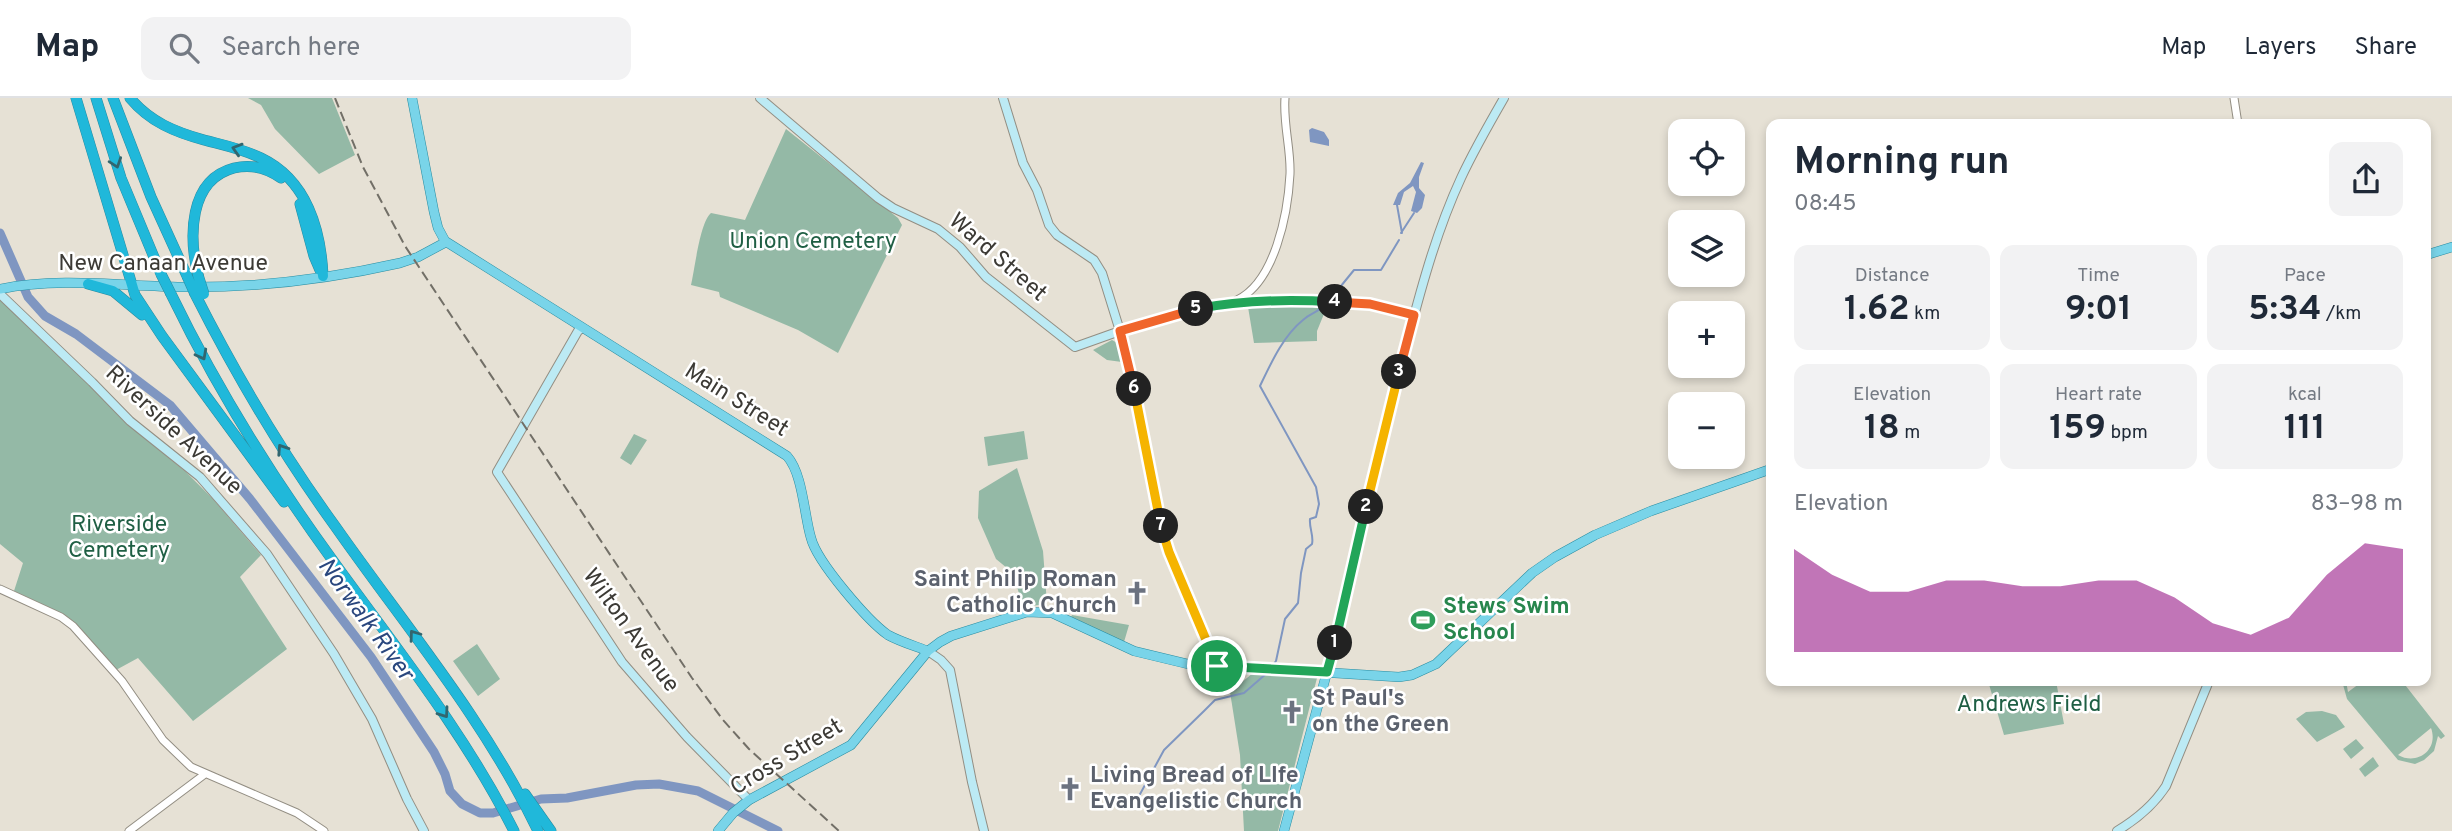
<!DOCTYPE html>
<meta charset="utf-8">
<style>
:root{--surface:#fff;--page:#f2f2f3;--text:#1f2937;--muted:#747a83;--line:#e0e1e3;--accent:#a83b99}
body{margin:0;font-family:Overpass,sans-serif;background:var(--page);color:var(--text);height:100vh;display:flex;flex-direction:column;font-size:26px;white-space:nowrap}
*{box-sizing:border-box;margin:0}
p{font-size:23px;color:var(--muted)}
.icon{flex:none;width:38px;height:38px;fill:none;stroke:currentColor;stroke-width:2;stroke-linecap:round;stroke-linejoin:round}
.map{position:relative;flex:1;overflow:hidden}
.drawer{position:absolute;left:1766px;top:21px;width:665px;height:567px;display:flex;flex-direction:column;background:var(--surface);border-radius:14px;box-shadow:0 4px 10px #0003}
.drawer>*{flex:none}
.buttons{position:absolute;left:1668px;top:21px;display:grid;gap:14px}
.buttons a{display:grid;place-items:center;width:77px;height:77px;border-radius:14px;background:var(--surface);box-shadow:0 4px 10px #0003;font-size:35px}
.pin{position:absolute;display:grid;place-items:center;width:60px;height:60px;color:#fff;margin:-30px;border:4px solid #fff;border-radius:50%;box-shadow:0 2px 7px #0007}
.km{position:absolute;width:35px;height:35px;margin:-18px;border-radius:50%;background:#222;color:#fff;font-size:19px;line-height:35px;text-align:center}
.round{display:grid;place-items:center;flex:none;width:74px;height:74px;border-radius:14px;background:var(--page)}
.headline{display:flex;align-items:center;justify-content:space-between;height:119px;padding:0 28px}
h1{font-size:38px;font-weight:700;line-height:52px}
.stats{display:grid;grid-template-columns:repeat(3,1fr);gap:10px;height:119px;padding:7px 28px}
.stats div{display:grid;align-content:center;border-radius:14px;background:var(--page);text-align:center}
.stats b{font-size:35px;font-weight:700}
.stats small{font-size:19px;font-weight:400}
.stats p{font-size:19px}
.chart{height:196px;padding:14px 28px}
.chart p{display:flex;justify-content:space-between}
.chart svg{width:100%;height:126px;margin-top:7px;fill:var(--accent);opacity:.7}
header{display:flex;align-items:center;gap:42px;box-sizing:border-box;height:98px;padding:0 35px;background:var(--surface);border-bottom:2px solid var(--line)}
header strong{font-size:33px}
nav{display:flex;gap:38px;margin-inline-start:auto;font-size:24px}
.search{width:490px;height:63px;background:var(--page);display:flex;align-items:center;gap:18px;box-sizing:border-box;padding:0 24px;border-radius:14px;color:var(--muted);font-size:26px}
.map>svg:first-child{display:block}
.green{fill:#94b9a6;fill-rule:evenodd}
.water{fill:#7f96c1}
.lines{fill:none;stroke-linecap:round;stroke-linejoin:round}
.stream{stroke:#7f96c1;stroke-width:2}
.river{stroke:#7f96c1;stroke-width:9}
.tertiary-casing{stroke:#938e83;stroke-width:9}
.secondary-casing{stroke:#938e83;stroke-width:10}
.primary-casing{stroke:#2a8ca0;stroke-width:10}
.motorway-casing{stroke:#2a8ca0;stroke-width:11}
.tertiary{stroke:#fff;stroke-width:7}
.secondary{stroke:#bceaf4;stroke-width:8}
.primary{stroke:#79d4e9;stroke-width:9}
.motorway{stroke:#20b8da;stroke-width:10}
.rail{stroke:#726f67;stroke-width:2;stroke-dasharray:10 5;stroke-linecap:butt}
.motorway-bridge-casing{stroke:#2a8ca0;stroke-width:11;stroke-linecap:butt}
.motorway-bridge{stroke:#20b8da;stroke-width:10}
.oneway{stroke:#32666f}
.split-1-casing{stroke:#fff;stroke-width:14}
.split-2-casing{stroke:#fff;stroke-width:14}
.split-3-casing{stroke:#fff;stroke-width:14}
.split-4-casing{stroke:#fff;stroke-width:14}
.split-5-casing{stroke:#fff;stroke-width:14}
.split-6-casing{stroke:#fff;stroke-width:14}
.split-7-casing{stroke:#fff;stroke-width:14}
.split-8-casing{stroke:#fff;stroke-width:14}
.split-1{stroke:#22a559;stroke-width:9}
.split-2{stroke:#22a559;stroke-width:9}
.split-3{stroke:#f5b400;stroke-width:9}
.split-4{stroke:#f0652b;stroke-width:9}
.split-5{stroke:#22a559;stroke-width:9}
.split-6{stroke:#f0652b;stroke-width:9}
.split-7{stroke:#f5b400;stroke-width:9}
.split-8{stroke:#f5b400;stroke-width:9}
.labels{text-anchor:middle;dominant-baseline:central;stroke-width:5;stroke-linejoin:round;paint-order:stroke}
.park-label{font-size:23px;fill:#1f5f44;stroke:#fff}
.street-label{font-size:23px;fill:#3c3a35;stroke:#fff}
.worship-label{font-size:23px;font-weight:bold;fill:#5b616d;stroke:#fff;text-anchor:start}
.leisure-label{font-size:23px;font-weight:bold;fill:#27864d;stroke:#fff;text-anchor:start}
.water-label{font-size:24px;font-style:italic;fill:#2a477e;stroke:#fff}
</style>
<header>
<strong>Map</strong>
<div class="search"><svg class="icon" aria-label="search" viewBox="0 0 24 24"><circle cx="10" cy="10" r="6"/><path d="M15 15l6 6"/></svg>Search here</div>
<nav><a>Map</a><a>Layers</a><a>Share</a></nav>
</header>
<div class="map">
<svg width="2452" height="733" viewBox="0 0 2452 733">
<rect width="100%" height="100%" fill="#e6e1d5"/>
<path class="green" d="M248,0H332L355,57L319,76L275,31L261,7Z
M786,31L898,120L902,127L838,255L798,232L720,199L719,194L691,187C695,170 700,124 711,115L745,122Z
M0,202L44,242L137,334L186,374L213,401L261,457L240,479L287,551L193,623L138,560L116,572L63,516L14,493L23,465L0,446Z
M1267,207H1323L1326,211L1317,233V243L1254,245L1248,209Z
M1112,242L1119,246L1122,264L1107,262L1093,252Z
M1024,333L1028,361L988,368L984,339Z
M634,336L647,342L631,367L620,360Z
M1017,370L1043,453L1047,506L1023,509L1013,475L996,461L978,420L979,393Z
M1072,517L1129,527L1124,544L1071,519Z
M477,546L500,581L478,598L453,563Z
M1253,575L1298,576L1317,580L1278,733H1244L1240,657L1230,594Z
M1988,583H2056L2064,626L2004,637Z
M2342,583H2346L2348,594L2363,583H2402L2445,638L2441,641L2438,638L2434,653L2424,662L2415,666L2398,662L2347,601ZM2431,630C2439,652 2417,668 2398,657Z
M2322,613L2336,617L2345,629L2317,644L2296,621L2306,614Z
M2356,641L2364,650L2351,661L2343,651Z
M2373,659L2379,668L2365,679L2359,671Z"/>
<path class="water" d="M1312,30L1324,34L1329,42V48L1310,44L1309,32Z
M1421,64L1424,65L1419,79V90L1425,97L1422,110L1417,115L1411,113L1416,94L1413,88L1404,94L1400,107H1393L1398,95L1410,85Z"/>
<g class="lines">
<path class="stream" d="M1397,107L1402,135
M1401,135L1414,115
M1332,199L1354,172H1381L1399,142
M1272,568L1276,563L1285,521L1298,505L1301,475L1306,451L1312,446C1314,438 1309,430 1310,421L1316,419L1319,406L1316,389L1260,288C1271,265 1283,238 1303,222C1310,215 1319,214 1326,206
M1139,698L1164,652L1204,613L1215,602L1244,595L1267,575"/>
<path class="river" d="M0,135L28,199L45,218L76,236L170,307L250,401L371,559L434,654L445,676L450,693L462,706L480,715H493L541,701L567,700L636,687L659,686L698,693L778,733"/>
<g class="tertiary-casing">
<path id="tertiary" d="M2234,0L2238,26
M1237,202C1275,184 1288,115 1290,76C1291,51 1283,26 1285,0
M1120,233L1191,212L1233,204L1296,202L1358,204L1414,217
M0,491L61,519L73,528L122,583L163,642L191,669L297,715L324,733
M129,733L205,676"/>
</g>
<g class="secondary-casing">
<path id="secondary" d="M760,0L878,100L893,110L938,131L960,149L986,179L1075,249L1120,233
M1003,0L1023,65L1037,92L1049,127L1057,137L1094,162L1102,175L1120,233L1132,281L1165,444L1217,568
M0,196L92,284L130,323L200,379L267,456L334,556L372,621L407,701L424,733
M582,230L578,233L497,374L622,564L687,639L749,702
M928,553L941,562L950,572L972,684L984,733
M1327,574C1358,462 1378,348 1409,237C1423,183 1438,130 1461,80C1474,52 1489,26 1504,0
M2117,733C2137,721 2153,708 2166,688L2209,583"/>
</g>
<g class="primary-casing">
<path id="primary" d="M412,0L434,114L438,130L445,143L787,358C803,376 804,417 811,440C817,464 868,523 888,537C901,544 915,548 928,553
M2426,157L2452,149
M0,191C59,179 122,188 182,189C255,190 329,181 400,165L418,159L446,144
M718,733L733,715L749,702L851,647L928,553L940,544L951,538L1027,514L1052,515L1134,553L1188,566L1399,579L1412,577L1436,566L1532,475L1555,459L1595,437L1651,413L1771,371
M1284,733L1327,574"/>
</g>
<g class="motorway-casing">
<path id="motorway" d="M76,0L135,197L162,238L284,404
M96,0L121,80L161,176
M113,0L151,99L187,178
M130,0C150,24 175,34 204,42C223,47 243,51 261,60C307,82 321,132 323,178
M300,106L314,158L320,172
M198,177C189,140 188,82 234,70C251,66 267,70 281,80
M88,186L113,193L142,217
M171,196C216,289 270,376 331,460C395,549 464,634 514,733
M195,196C236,277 282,355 335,428C405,528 485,622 538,733
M525,696L551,733"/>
</g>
<use href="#tertiary" class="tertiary"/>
<use href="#secondary" class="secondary"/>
<use href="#primary" class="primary"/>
<use href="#motorway" class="motorway"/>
<path class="rail" d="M335,0L363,69L405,148L692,580L723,622L749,651L839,733"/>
<g class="motorway-bridge-casing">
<path id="motorway-bridge" d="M161,176L171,196
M198,177L204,196
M187,178L195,196"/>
</g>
<use href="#motorway-bridge" class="motorway-bridge"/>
</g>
<defs><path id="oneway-chevron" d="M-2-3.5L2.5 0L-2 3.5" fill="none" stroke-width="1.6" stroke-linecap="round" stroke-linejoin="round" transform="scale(1.75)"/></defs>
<g class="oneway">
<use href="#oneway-chevron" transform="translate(237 51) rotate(-163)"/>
<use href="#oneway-chevron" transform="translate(116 65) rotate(71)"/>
<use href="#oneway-chevron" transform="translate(202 257) rotate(62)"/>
<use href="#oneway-chevron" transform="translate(282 351) rotate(-123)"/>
<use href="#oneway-chevron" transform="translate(414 537) rotate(-126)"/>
<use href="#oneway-chevron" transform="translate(444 615) rotate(55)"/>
</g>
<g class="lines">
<g class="split-1-casing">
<path id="split-1" d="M1217,568L1327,574L1335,545"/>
</g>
<g class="split-2-casing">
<path id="split-2" d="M1335,545L1366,409"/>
</g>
<g class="split-3-casing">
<path id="split-3" d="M1366,409L1399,274"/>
</g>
<g class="split-4-casing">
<path id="split-4" d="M1335,204L1370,206L1414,217L1399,274"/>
</g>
<g class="split-5-casing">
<path id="split-5" d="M1196,211C1242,202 1288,201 1335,204"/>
</g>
<g class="split-6-casing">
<path id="split-6" d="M1134,291L1120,233L1196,211"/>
</g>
<g class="split-7-casing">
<path id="split-7" d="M1134,291L1161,428"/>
</g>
<g class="split-8-casing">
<path id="split-8" d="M1161,428L1169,454L1217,568"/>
</g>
<use href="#split-1" class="split-1"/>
<use href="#split-2" class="split-2"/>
<use href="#split-3" class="split-3"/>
<use href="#split-4" class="split-4"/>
<use href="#split-5" class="split-5"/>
<use href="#split-6" class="split-6"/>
<use href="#split-7" class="split-7"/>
<use href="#split-8" class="split-8"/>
</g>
<defs>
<g id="church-bare" transform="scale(1.89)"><path d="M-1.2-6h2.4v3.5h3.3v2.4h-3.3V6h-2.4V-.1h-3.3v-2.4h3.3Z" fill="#6b7280" stroke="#fff" stroke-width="2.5" paint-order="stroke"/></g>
<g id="stadium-bare" transform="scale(1.89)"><path d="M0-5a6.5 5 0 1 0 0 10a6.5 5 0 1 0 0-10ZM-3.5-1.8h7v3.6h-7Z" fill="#2e9e5b" stroke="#fff" stroke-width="2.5" paint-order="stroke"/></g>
</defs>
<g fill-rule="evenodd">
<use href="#church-bare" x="1137" y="495"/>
<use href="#stadium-bare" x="1423" y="522"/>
<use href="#church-bare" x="1292" y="614"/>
<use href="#church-bare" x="1070" y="691"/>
</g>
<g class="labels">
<g class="park-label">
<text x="813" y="144">Union Cemetery</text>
<text x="119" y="427">Riverside<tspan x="119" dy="26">Cemetery</tspan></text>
<text x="2029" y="607">Andrews Field</text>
</g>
<g class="street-label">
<text transform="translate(997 160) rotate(41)">Ward Street</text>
<text x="163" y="166">New Canaan Avenue</text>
<text transform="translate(736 303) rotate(32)">Main Street</text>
<text transform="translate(173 333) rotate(43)">Riverside Avenue</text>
<text transform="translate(630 533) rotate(54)">Wilton Avenue</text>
<text transform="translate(787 660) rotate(-31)">Cross Street</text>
</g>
<g class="worship-label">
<text x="1117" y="482" text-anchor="end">Saint Philip Roman<tspan x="1117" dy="26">Catholic Church</tspan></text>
<text x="1312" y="601">St Paul's<tspan x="1312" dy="26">on the Green</tspan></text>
<text x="1090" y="678">Living Bread of LIfe<tspan x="1090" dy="26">Evangelistic Church</tspan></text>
</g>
<g class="leisure-label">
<text x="1443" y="509">Stews Swim<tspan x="1443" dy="26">School</tspan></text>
</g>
<g class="water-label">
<text transform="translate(365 522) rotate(54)">Norwalk River</text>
</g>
</g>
</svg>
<div class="buttons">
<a><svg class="icon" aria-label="locate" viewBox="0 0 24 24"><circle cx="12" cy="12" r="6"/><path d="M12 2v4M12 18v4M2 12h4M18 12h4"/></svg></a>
<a><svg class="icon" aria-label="layers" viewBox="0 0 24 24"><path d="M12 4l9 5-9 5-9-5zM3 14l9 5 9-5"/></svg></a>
<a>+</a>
<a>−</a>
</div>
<div class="pin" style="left:1217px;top:568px;background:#1e9e55"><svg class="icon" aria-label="arrive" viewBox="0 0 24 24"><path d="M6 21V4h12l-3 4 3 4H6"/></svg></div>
<b class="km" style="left:1335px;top:545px">1</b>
<b class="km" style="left:1366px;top:409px">2</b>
<b class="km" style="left:1399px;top:274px">3</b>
<b class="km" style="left:1335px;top:204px">4</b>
<b class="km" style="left:1196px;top:211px">5</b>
<b class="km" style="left:1134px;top:291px">6</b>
<b class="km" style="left:1161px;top:428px">7</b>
<section class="drawer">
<div class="headline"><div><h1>Morning run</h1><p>08:45</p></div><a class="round"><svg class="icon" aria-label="share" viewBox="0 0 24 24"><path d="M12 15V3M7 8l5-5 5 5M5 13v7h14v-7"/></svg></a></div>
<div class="stats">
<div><p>Distance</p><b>1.62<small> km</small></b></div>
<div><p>Time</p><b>9:01</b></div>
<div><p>Pace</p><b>5:34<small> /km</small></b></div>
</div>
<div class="stats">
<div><p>Elevation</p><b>18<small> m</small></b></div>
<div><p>Heart rate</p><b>159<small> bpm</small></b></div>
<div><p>kcal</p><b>111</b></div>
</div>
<div class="chart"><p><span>Elevation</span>83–98 m</p>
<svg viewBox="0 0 160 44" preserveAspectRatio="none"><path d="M0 44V8L10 17L20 23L30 23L40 19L50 19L60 21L70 21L80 19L90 19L100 25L110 34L120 38L130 32L140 17L150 6L160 8V44z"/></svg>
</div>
</section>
</div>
